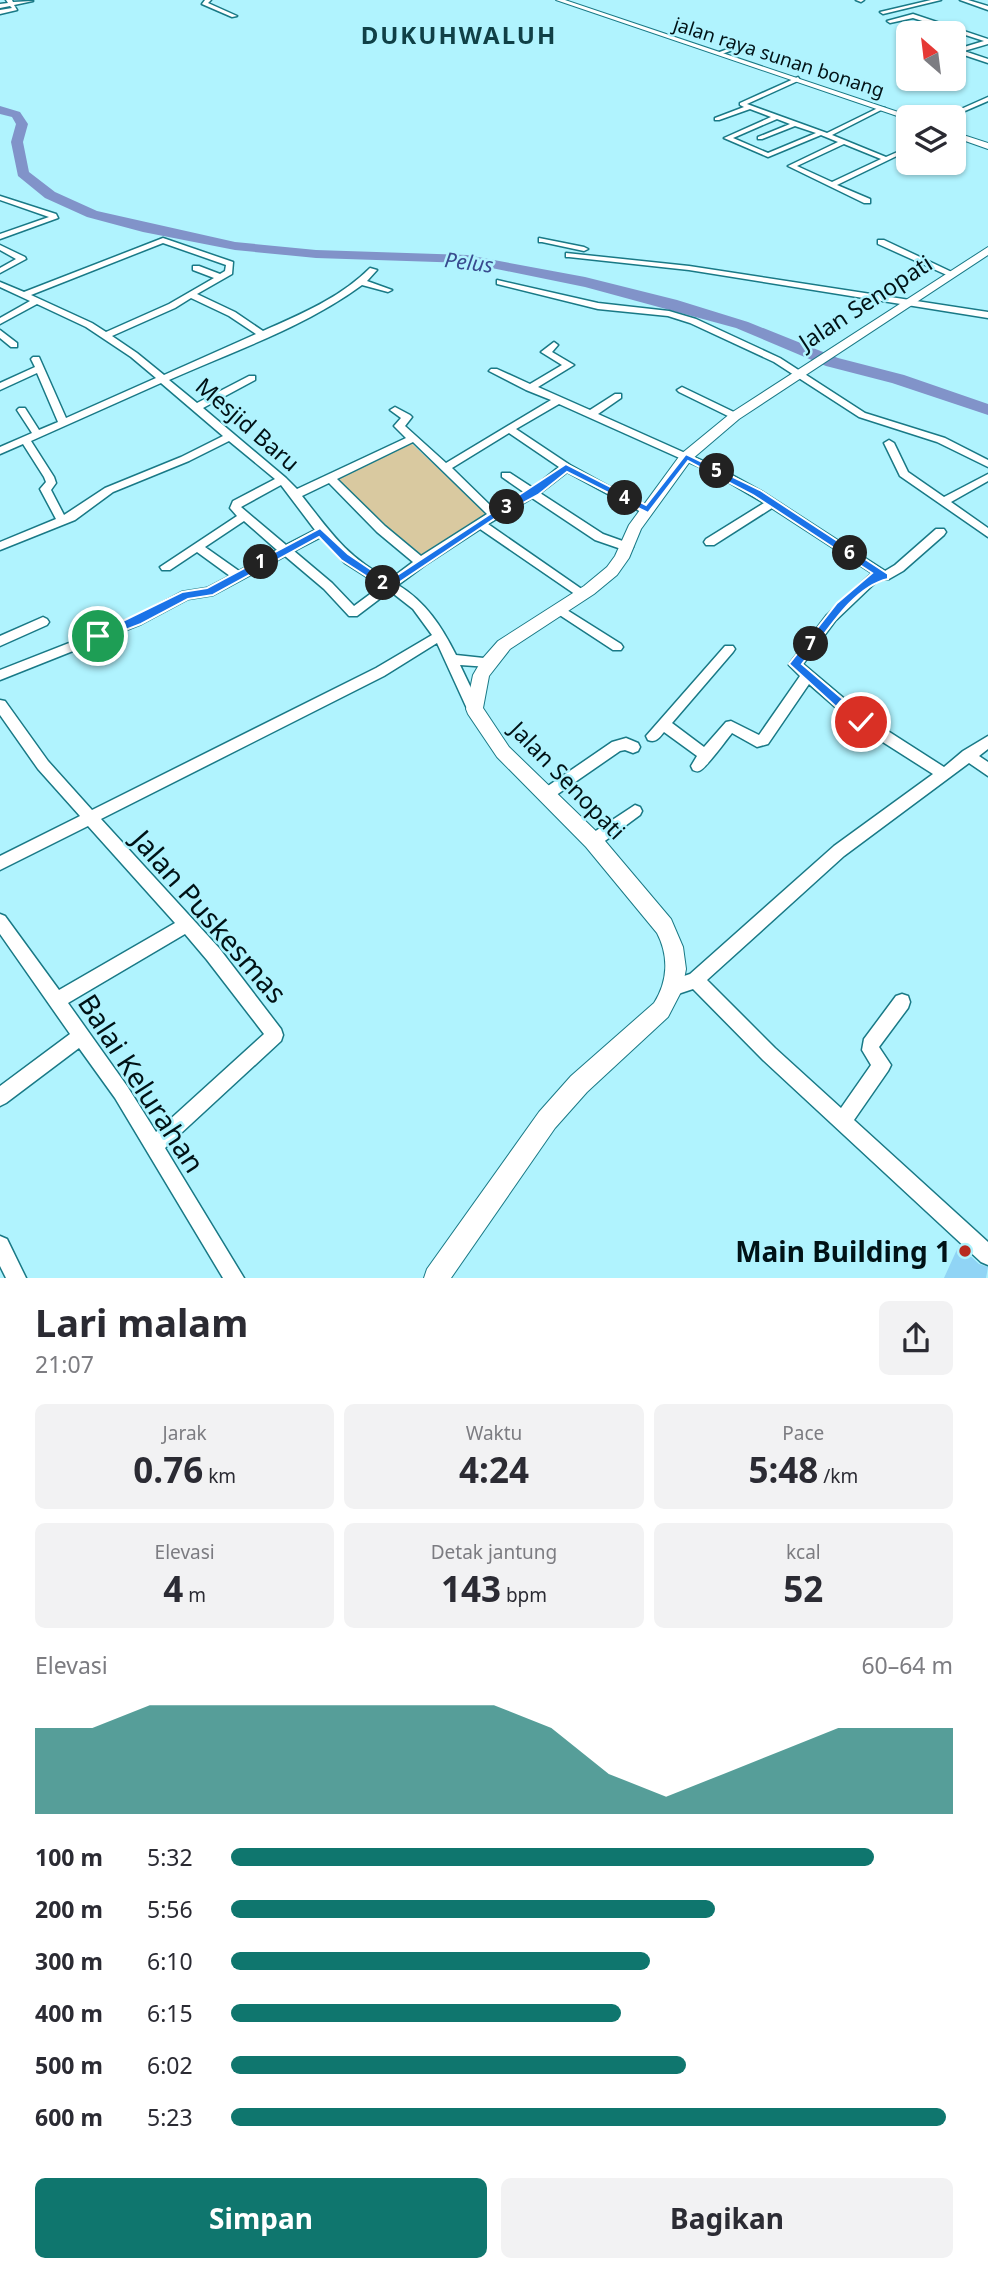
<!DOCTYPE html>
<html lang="id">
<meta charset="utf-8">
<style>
:root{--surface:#fff;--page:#f2f2f3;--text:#2b2b33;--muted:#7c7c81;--accent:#0f766e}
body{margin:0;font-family:"Noto Sans",sans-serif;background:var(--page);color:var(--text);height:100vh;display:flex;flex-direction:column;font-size:26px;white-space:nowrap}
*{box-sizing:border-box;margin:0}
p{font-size:23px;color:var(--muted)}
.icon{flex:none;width:38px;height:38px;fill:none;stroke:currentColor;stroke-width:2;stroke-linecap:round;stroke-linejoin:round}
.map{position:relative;height:1278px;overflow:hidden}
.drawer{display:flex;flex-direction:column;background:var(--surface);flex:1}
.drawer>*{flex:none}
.needle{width:46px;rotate:332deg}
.buttons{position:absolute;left:896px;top:21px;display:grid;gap:14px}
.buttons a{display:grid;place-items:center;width:70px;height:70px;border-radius:10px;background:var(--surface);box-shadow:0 2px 5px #0004;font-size:35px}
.pin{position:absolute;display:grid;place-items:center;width:60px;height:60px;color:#fff;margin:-30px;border:4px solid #fff;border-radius:50%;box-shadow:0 2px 7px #0007}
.km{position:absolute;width:35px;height:35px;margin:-18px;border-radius:50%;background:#222;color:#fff;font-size:19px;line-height:35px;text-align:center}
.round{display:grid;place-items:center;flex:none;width:74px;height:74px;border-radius:10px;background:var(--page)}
.overview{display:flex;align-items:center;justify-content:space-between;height:119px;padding:0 35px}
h1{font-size:38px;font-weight:700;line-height:52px}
.figures{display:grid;grid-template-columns:repeat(3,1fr);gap:10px;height:119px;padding:7px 35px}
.figures div{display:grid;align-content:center;border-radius:10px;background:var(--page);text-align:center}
.figures b{font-size:35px;font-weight:700}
.figures small{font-size:19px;font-weight:400}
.figures p{font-size:19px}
.chart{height:196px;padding:14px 35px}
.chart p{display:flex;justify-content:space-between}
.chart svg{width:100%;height:126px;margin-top:7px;fill:var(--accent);opacity:.7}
.primary-button{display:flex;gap:14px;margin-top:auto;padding:14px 35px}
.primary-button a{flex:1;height:80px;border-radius:10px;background:var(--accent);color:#fff;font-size:28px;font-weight:700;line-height:80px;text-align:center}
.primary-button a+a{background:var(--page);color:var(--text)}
ul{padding:0 35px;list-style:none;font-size:23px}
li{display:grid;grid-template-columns:112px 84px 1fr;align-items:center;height:52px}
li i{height:18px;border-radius:9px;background:var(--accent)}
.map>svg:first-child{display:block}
.green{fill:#d9c9a0}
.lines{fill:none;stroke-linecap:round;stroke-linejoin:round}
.river{fill:#8193c9;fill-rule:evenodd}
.building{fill:#90d4f5}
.minor-casing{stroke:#197986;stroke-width:3}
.major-casing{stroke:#197986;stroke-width:2}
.minor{fill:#fff;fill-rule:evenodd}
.major{fill:#fff;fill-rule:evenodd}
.route{fill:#1a73e8;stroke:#fff;stroke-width:2}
.poi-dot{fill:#b82a1f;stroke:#b0f3fe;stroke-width:2.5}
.labels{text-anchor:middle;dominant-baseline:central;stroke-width:5;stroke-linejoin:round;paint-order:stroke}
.far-street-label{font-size:19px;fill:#001216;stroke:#b0f3fe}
.far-water-label{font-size:21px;font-style:italic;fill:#384b8e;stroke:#b0f3fe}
.street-label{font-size:23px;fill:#001216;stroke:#b0f3fe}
.far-district-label{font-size:24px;font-weight:bold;letter-spacing:2px;fill:#104047;stroke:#b0f3fe}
.near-street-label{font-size:28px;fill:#001216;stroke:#b0f3fe}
.near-poi-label{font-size:28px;font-weight:bold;fill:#001216;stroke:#b0f3fe;text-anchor:end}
</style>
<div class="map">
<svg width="988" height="1278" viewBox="0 0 988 1278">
<rect width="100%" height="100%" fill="#b0f3fe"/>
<path class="green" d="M408,440L488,515L414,559L329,473L395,443Z"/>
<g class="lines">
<path class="river" d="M0,106L20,112L28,124L23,142L29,172L55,192L97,211L235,242L316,250L467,255L585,277L677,300L748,322L838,358L904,375L988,404V415L892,383L826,366L736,328L585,287L467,263L316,258L235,250L143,232L87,217L45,198L18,176L11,142L16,124L12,117L0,114Z"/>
</g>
<path class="building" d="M959,1245L979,1264L988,1267L986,1278H944Z"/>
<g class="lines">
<g class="minor-casing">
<path id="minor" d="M6,0H12L13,2L33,1L14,5L17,10L0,14V10L12,8L10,6L0,8V4L8,3Z
M205,0H211L208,3L237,16L232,17L202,4Z
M856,0H864L861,2Z
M931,0H941L883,14L880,12Z
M960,0H968L988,6V10Z
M913,14L988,39V44L964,51L988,59V63L958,53L954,54V50L984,41L913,18L890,23L887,21Z
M741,44L746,45L722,54L717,53Z
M798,77L800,80L747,104L827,133L880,107L885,108L832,135L886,157L902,150L907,151L837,185L870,199V203H864L788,166L838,142L821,135L768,157L724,138L771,117L750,109L719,120H715V118L744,107L740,105V103ZM777,119L790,124L758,137V139H762L795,126L816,133L768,153L733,138ZM844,144L881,159L832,182L797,166Z
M988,97V101L951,117H943Z
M0,196L56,214L58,218L0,239V234L49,217L0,200Z
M163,238L233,262L232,274L197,294L235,312L263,331C301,314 340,298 370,268L377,270L367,281L392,290L388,292L362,285C305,327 234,351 169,380L197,403L249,376H255V380L203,408L286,478L297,489L406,438L394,426L401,418L390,410L395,407L410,415L412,417L405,426L446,463L551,400L526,390L489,371L491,369H497L530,384L562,365L541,352L554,342L558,345L552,352L574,365L538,387L590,410L615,394H621V398L598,414L721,469L761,491L885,571L895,565L936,529H944L946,532L944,535L903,571L889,579L878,580L835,621L803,664L866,717L944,767L963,751L988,736V749L979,756L988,762V776L969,763L844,856L707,980L775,1048L841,1108L871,1065L862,1050L864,1039L896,996L902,994L908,996L910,1002L908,1008L879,1047L891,1065L888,1071L854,1120L988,1242V1265L981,1262L763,1060L693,989L675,995L669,993L667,987L669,981L690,974L834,846L933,774L856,725L809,684L768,744L757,747L732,733C727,739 704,771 699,771C697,772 695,771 693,770L691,766L697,756L664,732C659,738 656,743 648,740L646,736L725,646H733L735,649L733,652L672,723L704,747L726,722L731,721L759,735L800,676L789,665L791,662L827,615L872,573L772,508L714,545H706L704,542L706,539L764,503L713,473L559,404L516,429L570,465L652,510L651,513H643L567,472L540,493L603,534L631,544L633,547L631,550L627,551L595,540L532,498L488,524L586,592L588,595L586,598L582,599L480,529L425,565L398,585C426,602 442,627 456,655L493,659L495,662L493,665L489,667L460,665L481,709L479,713L474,714L469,713L437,643L384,676L101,819L219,948L281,1029L283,1035L281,1041L165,1148L244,1278H223L115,1098L79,1048L6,1103L0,1106V1086L70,1034L0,934V914L5,916L59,990L175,923L88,826L0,870V856L80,816L38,769L0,715V700L5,701L48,761L92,810L376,668L432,635L413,609L390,591L357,616H349L324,589L285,556L213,595L188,599L141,624L0,680V670L133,618L182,592L207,588L230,576L197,552L170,570H162L160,567L237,516L230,508L233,501L275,479L229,441L189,461L113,492L75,520L0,550V542L56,519L40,489L46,482L44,477L23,444L0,454V447L32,433L17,410L19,408H25L39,430L58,422L37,373L0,390V383L35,367L31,359L33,357H39L66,418L156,378L131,357L86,327L37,304L0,324V318L30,301L0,287V282L24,292ZM163,243L226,265L225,271L220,274L199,266H193V270L214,278L169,304L106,332L92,323L31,295ZM191,298L229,316L256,334L164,375L137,353L112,336L175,308ZM161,383L223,436L181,457L105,488L64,515L51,490L56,483L54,477L31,441ZM509,433L559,467L533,488L510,473H502V477L525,493L495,510L452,468ZM413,442L487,514L421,556L385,526L337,479ZM329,483L377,532L413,562L389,580C345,555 332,534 302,496ZM281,485L315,530L286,545L241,507ZM244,521L277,550L239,571L205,547ZM321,537L345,563L381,586L354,606L332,583L294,551ZM185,934L207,960L264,1034L156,1132L127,1086L68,1003Z
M539,238L584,247L588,249L584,251L542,242H539Z
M878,240H884L956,274L949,276L878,244Z
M0,245L25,257L26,259L0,273V268L16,259L0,250Z
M566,253L689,266L988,312V318L689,270L569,257H566Z
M497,280L598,303L669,311L696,319L780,358L865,413L945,438L988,460V467L937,442L859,417L774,362L690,323L668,316L598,309L497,284Z
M0,330L17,343V347H11L0,338Z
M682,387L738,414L740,416L735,419L732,418L679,392L677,390Z
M889,440L894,443L908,472L944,497L988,474V481L951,502L988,528V537L900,476L884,443Z
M559,605L621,644L623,647L621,650H613L555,612L553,609Z
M43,617L47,619L49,622L47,625L0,646V636Z
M626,738L638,743L640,747L638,751L633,753L625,750L620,751L552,798L547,800L542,798L540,794L542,790L612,742Z
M635,805L640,807L642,811L640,815L598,846L593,848L588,846L586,841L588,836Z
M0,1236L7,1239L26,1278H6L0,1266Z"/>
</g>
<g class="major-casing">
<path id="major" d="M556,0H565L913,117L906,119Z
M954,132L988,143V149L954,137Z
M988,247V255L739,419L691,460L641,529L629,558L617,575L594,594L510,649L489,676L483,708L509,747L600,835L671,919L683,947L686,969L682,990L668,1017L587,1092L555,1128L451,1278H424L427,1269L539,1112L571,1076L654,1003C668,981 669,956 657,933L586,847L497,757L468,714L466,709L473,675L483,658L498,641L584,586L607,567L615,556L629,525L681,454L731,413Z"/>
</g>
<use href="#minor" class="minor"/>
<use href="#major" class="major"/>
</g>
<path class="route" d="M686,454L760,490L888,574V579C852,587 825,635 802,664L865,718V725H856L789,664L837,603L872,573L753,495L688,461L648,513L567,472L538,495L497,517L388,590L341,560L319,537L213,595L188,599L141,624L102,639L92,636L182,592L207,588L320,528L348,554L388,581L566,464L646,505Z"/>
<circle class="poi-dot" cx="965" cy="1251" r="7"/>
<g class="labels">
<g class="far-street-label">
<text transform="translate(779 57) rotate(18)">jalan raya sunan bonang</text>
</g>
<g class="far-water-label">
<text transform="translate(469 262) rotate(7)">Pelus</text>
</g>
<g class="street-label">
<text transform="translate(865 302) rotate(-33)">Jalan Senopati</text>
<text transform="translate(248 424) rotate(41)">Mesjid Baru</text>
<text transform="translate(568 780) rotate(46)">Jalan Senopati</text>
</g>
<g class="far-district-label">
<text x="459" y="34">DUKUHWALUH</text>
</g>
<g class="near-street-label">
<text transform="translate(210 916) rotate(49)">Jalan Puskesmas</text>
<text transform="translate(142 1083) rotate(57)">Balai Kelurahan</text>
</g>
<g class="near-poi-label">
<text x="951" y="1251">Main Building 1</text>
</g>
</g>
</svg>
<div class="buttons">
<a><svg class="needle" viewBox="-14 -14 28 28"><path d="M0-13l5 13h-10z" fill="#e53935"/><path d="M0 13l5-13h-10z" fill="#7c7c81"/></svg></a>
<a><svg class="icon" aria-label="layers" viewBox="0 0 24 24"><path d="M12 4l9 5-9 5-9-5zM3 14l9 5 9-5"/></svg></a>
</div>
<div class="pin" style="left:98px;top:636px;background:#1e9e55"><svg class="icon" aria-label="arrive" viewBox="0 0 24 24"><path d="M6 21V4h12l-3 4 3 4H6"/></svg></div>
<div class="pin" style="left:861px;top:722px;background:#d93025"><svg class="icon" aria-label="check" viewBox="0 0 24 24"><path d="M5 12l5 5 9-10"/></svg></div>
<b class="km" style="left:261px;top:562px">1</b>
<b class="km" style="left:383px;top:583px">2</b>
<b class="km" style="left:507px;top:507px">3</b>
<b class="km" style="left:625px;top:498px">4</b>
<b class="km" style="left:717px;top:471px">5</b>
<b class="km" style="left:850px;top:553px">6</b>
<b class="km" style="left:811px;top:644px">7</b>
</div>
<section class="drawer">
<div class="overview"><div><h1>Lari malam</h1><p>21:07</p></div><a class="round"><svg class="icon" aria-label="share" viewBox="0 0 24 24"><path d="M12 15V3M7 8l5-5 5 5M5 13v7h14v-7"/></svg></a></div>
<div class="figures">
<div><p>Jarak</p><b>0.76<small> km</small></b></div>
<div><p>Waktu</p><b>4:24</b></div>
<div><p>Pace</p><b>5:48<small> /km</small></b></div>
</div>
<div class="figures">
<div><p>Elevasi</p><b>4<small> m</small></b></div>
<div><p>Detak jantung</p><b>143<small> bpm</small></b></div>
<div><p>kcal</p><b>52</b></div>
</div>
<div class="chart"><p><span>Elevasi</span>60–64 m</p>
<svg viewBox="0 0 160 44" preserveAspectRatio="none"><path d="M0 44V14L10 14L20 6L30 6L40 6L50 6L60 6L70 6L80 6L90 14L100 30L110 38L120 30L130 22L140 14L150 14L160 14V44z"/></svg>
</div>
<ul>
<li><b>100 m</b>5:32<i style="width:89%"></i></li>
<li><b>200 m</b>5:56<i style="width:67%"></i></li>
<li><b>300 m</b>6:10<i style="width:58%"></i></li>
<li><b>400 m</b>6:15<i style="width:54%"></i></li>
<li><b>500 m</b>6:02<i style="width:63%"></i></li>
<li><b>600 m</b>5:23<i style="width:99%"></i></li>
</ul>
<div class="primary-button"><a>Simpan</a><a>Bagikan</a></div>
</section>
